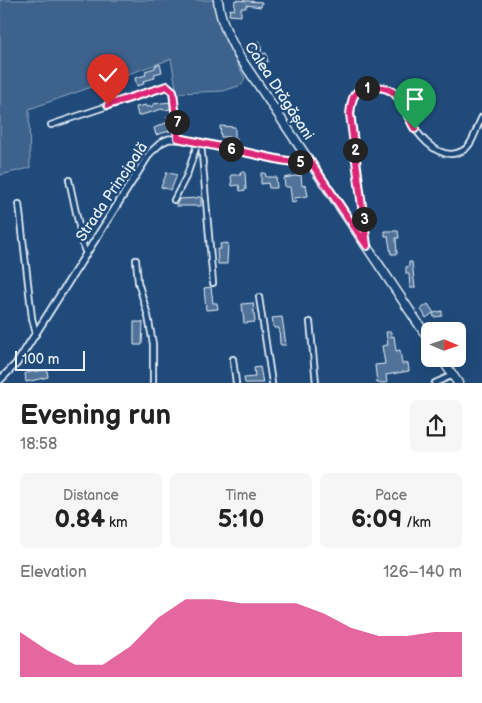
<!DOCTYPE html>
<meta charset="utf-8">
<style>
:root{--surface:#fff;--page:#f6f6f6;--text:#222;--muted:#767676;--accent:#db2777}
body{margin:0;font-family:"Balsamiq Sans",sans-serif;background:var(--page);color:var(--text);height:100vh;display:flex;flex-direction:column;font-size:19px;white-space:nowrap}
*{box-sizing:border-box;margin:0}
p{font-size:16px;color:var(--muted)}
.icon{flex:none;width:28px;height:28px;fill:none;stroke:currentColor;stroke-width:2;stroke-linecap:round;stroke-linejoin:round}
.map{position:relative;height:383px;overflow:hidden}
.drawer{display:flex;flex-direction:column;background:var(--surface);flex:1}
.drawer>*{flex:none}
.needle{width:32px;rotate:92deg}
.fabs{position:absolute;left:421px;top:322px;display:grid;gap:10px}
.fabs a{display:grid;place-items:center;width:45px;height:45px;border-radius:8px;background:var(--surface);box-shadow:0 5px 20px #0002;font-size:25px}
.scale{position:absolute;left:15px;bottom:12px;width:70px;box-sizing:border-box;padding-left:5px;border:2px solid #e8f1f8;border-top:0;font-size:14px;line-height:18px;white-space:nowrap;color:#e8f1f8;-webkit-text-stroke:4px #1f4a7a;paint-order:stroke}
.pin{position:absolute;display:grid;place-items:center;width:42px;height:42px;color:#fff;margin:-51px -21px;border-radius:50% 50% 50% 0;rotate:-45deg;box-shadow:0 0 5px #0007}
.pin .icon{rotate:45deg}
.km{position:absolute;width:25px;height:25px;margin:-12px;border-radius:50%;background:#222;color:#fff;font-size:14px;line-height:25px;text-align:center}
.round{display:grid;place-items:center;flex:none;width:52px;height:52px;border-radius:8px;background:var(--page)}
.head{display:flex;align-items:center;justify-content:space-between;height:85px;padding:0 20px}
h1{font-size:28px;font-weight:700;line-height:38px}
.metrics{display:grid;grid-template-columns:repeat(3,1fr);gap:8px;height:85px;padding:5px 20px}
.metrics div{display:grid;align-content:center;border-radius:8px;background:var(--page);text-align:center}
.metrics b{font-size:25px;font-weight:700}
.metrics small{font-size:14px;font-weight:400}
.metrics p{font-size:14px}
.chart{height:140px;padding:10px 20px}
.chart p{display:flex;justify-content:space-between}
.chart svg{width:100%;height:90px;margin-top:5px;fill:var(--accent);opacity:.7}
.map>svg:first-child{display:block}
.green{fill:#3c628c;stroke:#92aac2}
.building{fill:#517399;stroke:#e8f1f8}
.lines{fill:none;stroke-linecap:round;stroke-linejoin:round}
.minor-casing{stroke:#e8f1f8;stroke-width:8}
.tertiary-casing{stroke:#e8f1f8;stroke-width:9}
.primary-casing{stroke:#e8f1f8;stroke-width:11}
.minor{stroke:#1f4a7a;stroke-width:4.5}
.tertiary{stroke:#1f4a7a;stroke-width:5.5}
.primary{stroke:#1f4a7a;stroke-width:8}
.route-casing{stroke:#fff;stroke-width:10}
.route{stroke:#db2777;stroke-width:6}
.labels{text-anchor:middle;dominant-baseline:central;stroke-width:5;stroke-linejoin:round;paint-order:stroke}
.street-label{font-size:15px;fill:#e8f1f8;stroke:#1f4a7a}
</style>
<div class="map">
<svg width="482" height="383" viewBox="0 0 482 383">
<rect width="100%" height="100%" fill="#1f4a7a"/>
<filter id="ink" filterUnits="userSpaceOnUse"><feTurbulence type="fractalNoise" baseFrequency=".02" numOctaves="2"/><feDisplacementMap in="SourceGraphic" scale="10" xChannelSelector="R" yChannelSelector="G"/><feConvolveMatrix kernelMatrix="1 2 1 2 8 2 1 2 1" color-interpolation-filters="sRGB"/></filter>
<g filter="url(#ink)">
<path class="green" d="M0,0H215C218,28 231,54 245,78L242,85L223,91L177,93L171,59L29,109L30,168L0,175Z"/>
<path class="building" d="M235,0L262,2L261,7L246,5V8H241V16L229,15L230,9L234,10Z
M260,41L262,54L266,53L268,62L256,64L253,42Z
M160,64L162,72L154,74L155,78L143,81L144,84L137,86L135,78L146,75L145,71L155,68V66Z
M170,102L171,109L163,110L162,109L138,116L136,107L146,105V107L153,106V104Z
M167,117H172L173,130L156,135L154,128L168,122Z
M220,126L235,127V138H237V143H229V137H221Z
M167,172L177,175L171,190L161,187Z
M240,172H245L246,190L240,191L239,185L232,186L231,175H241Z
M261,173H265L266,177H276L277,188H269L268,183L261,184Z
M301,175L302,186L306,185L308,196L295,198L296,202L292,203L290,187H285L284,178Z
M197,197H201V206H176L179,199L197,198Z
M385,231H398L399,238H396L397,254H391L388,236H385Z
M228,243L227,264H218L217,249H221L220,244Z
M409,262H412L415,288H410L409,274H406V267L409,266Z
M211,287L213,303H217L218,309L206,310L204,288Z
M253,303L255,322L244,323L242,304Z
M428,304L434,313L442,311V316L434,317L433,313L426,318L421,309Z
M282,317L286,345H281L280,344L279,328H274L272,318Z
M134,322H143L142,345H134Z
M386,332H391V337L394,336L396,351L400,350L402,364L408,363L409,371L386,375L387,383H377L375,365L385,364L382,346L388,345Z
M260,367L263,383H245L244,378L255,377L254,368Z
M47,370L48,377L26,382L25,373Z"/>
<g class="lines">
<g class="minor-casing">
<path id="minor" d="M51,125L167,86L173,91L178,138
M201,142L213,283
M69,180L84,249L86,253
M174,200L187,175L198,142
M19,204L32,318L36,334
M367,244L351,114C351,104 352,95 361,90C366,87 373,87 380,88C399,89 401,105 409,119C417,134 434,155 452,154C459,153 465,151 469,145C475,137 477,126 482,117
M136,260L138,282L148,316L153,344V383
M259,297L272,383
M310,322L316,383
M233,359L236,383
M435,383L453,375"/>
</g>
<g class="tertiary-casing">
<path id="tertiary" d="M0,380L17,363L150,153L162,142L169,139H183L281,160L294,162L310,161"/>
</g>
<g class="primary-casing">
<path id="primary" d="M218,0C220,20 229,38 239,56L430,341
M442,359L458,383"/>
</g>
<use href="#minor" class="minor"/>
<use href="#tertiary" class="tertiary"/>
<use href="#primary" class="primary"/>
</g>
</g>
<g class="lines" filter="url(#ink)">
<g class="route-casing">
<path id="route" d="M108,105L167,86L173,91L178,138L281,160L294,162L310,161L367,246L350,114C351,107 351,100 355,94C364,84 386,85 395,94C405,104 408,118 415,129"/>
</g>
<use href="#route" class="route"/>
</g>
<g class="labels">
<g class="street-label">
<text transform="translate(279 91) rotate(57)">Calea Drăgășani</text>
<text transform="translate(112 192) rotate(-56)">Strada Principală</text>
</g>
</g>
</svg>
<div class="fabs">
<a><svg class="needle" viewBox="-14 -14 28 28"><path d="M0-13l5 13h-10z" fill="#e53935"/><path d="M0 13l5-13h-10z" fill="#767676"/></svg></a>
</div>
<div class="scale">100 m</div>
<div class="pin" style="left:415px;top:129px;background:#1e9e55"><svg class="icon" aria-label="arrive" viewBox="0 0 24 24"><path d="M6 21V4h12l-3 4 3 4H6"/></svg></div>
<div class="pin" style="left:108px;top:105px;background:#d93025"><svg class="icon" aria-label="check" viewBox="0 0 24 24"><path d="M5 12l5 5 9-10"/></svg></div>
<b class="km" style="left:367px;top:88px">1</b>
<b class="km" style="left:355px;top:150px">2</b>
<b class="km" style="left:364px;top:219px">3</b>
<b class="km" style="left:300px;top:162px">5</b>
<b class="km" style="left:231px;top:149px">6</b>
<b class="km" style="left:177px;top:122px">7</b>
</div>
<section class="drawer">
<div class="head"><div><h1>Evening run</h1><p>18:58</p></div><a class="round"><svg class="icon" aria-label="share" viewBox="0 0 24 24"><path d="M12 15V3M7 8l5-5 5 5M5 13v7h14v-7"/></svg></a></div>
<div class="metrics">
<div><p>Distance</p><b>0.84<small> km</small></b></div>
<div><p>Time</p><b>5:10</b></div>
<div><p>Pace</p><b>6:09<small> /km</small></b></div>
</div>
<div class="chart"><p><span>Elevation</span>126–140 m</p>
<svg viewBox="0 0 160 44" preserveAspectRatio="none"><path d="M0 44V22L10 31L20 38L30 38L40 29L50 15L60 6L70 6L80 8L90 8L100 8L110 13L120 20L130 24L140 24L150 22L160 22V44z"/></svg>
</div>
</section>
